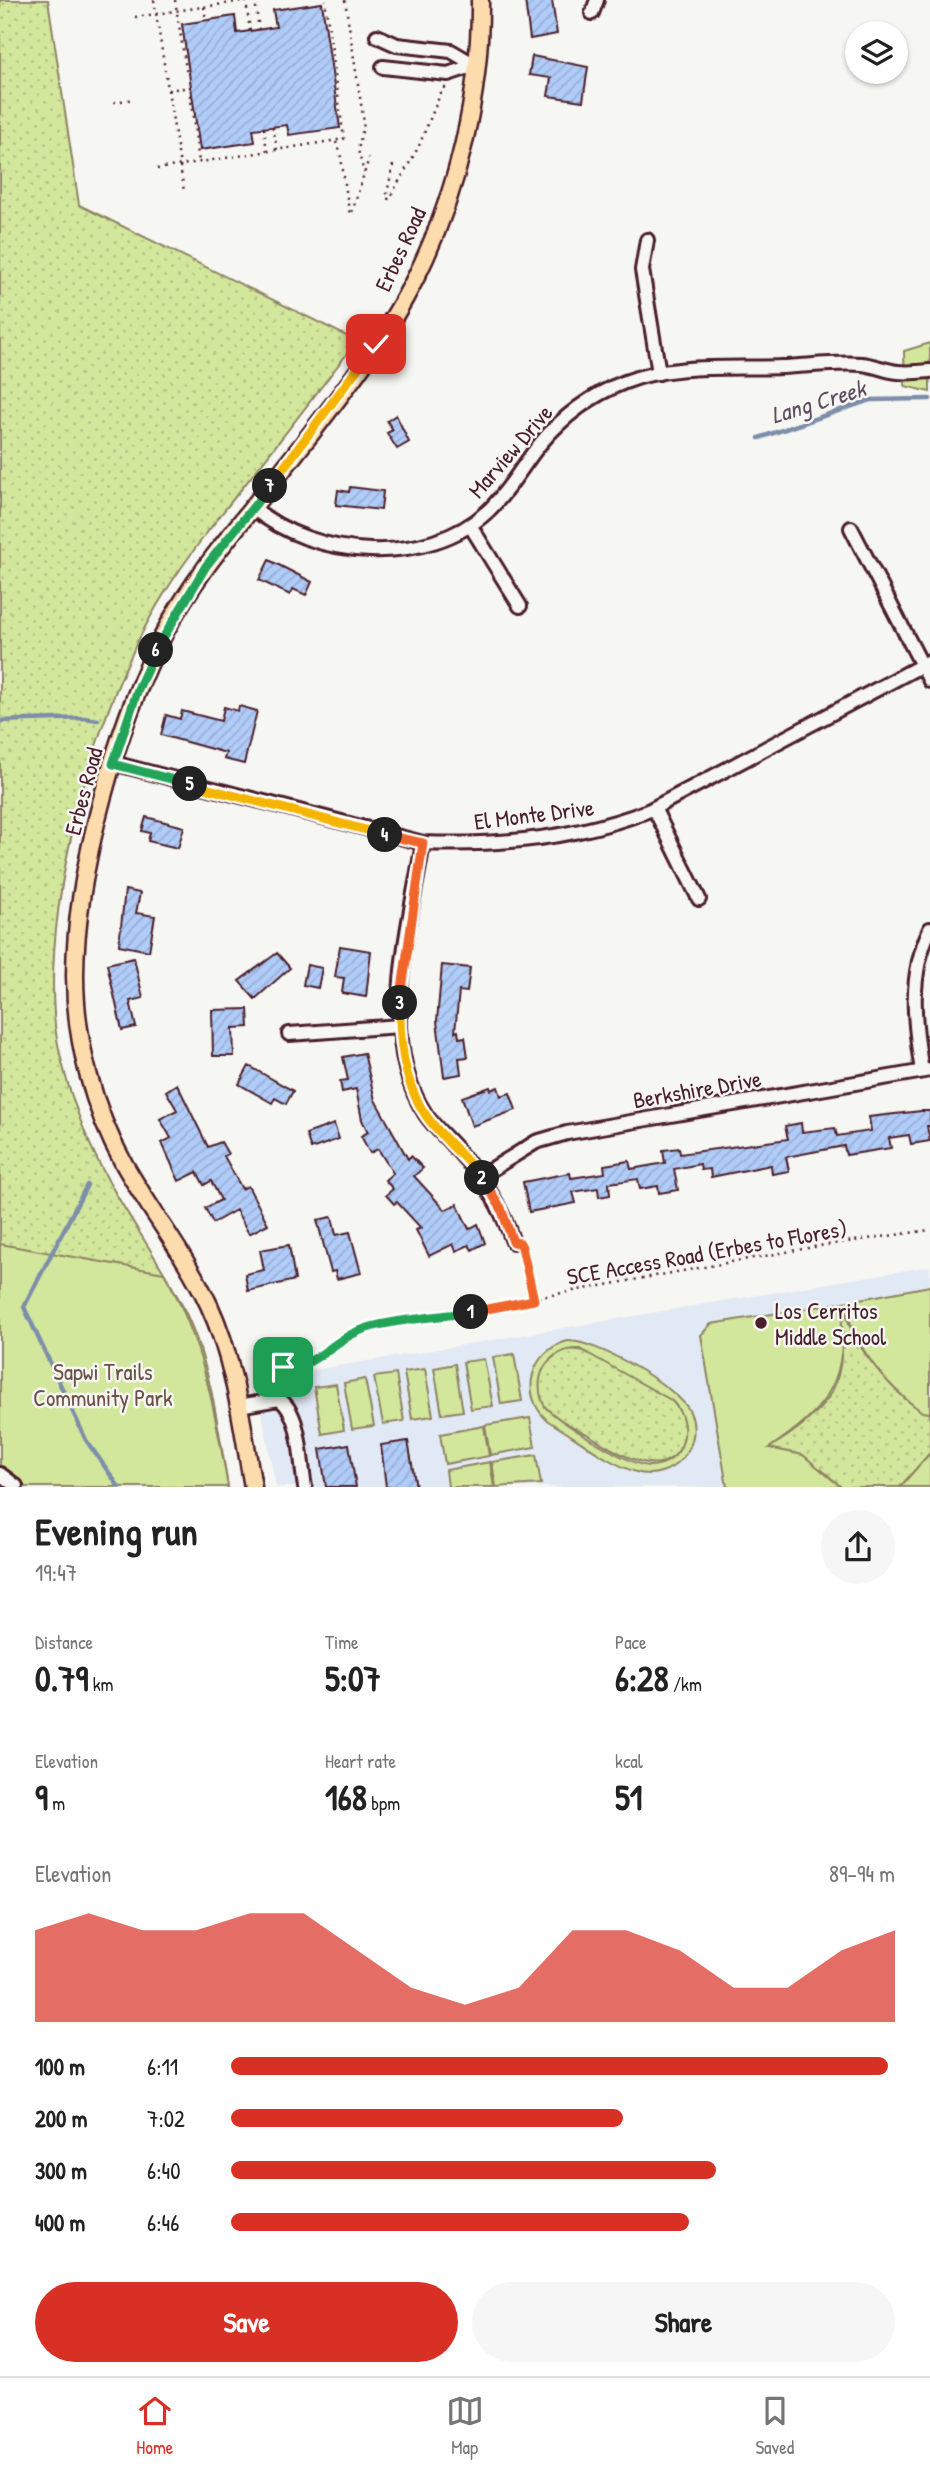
<!DOCTYPE html>
<meta charset="utf-8">
<style>
:root{--surface:#fff;--page:#f6f6f6;--text:#222;--muted:#767676;--line:#e0e0e0;--accent:#d93025}
body{margin:0;font-family:"Patrick Hand",sans-serif;background:var(--page);color:var(--text);height:100vh;display:flex;flex-direction:column;font-size:26px;white-space:nowrap}
*{box-sizing:border-box;margin:0}
p{font-size:23px;color:var(--muted)}
.icon{flex:none;width:38px;height:38px;fill:none;stroke:currentColor;stroke-width:2;stroke-linecap:round;stroke-linejoin:round}
.map{position:relative;height:1487px;overflow:hidden}
.details{display:flex;flex-direction:column;background:var(--surface);flex:1}
.details>*{flex:none}
.fabs{position:absolute;left:845px;top:21px;display:grid;gap:14px}
.fabs a{display:grid;place-items:center;width:63px;height:63px;border-radius:50%;background:var(--surface);box-shadow:0 2px 5px #0004;font-size:35px}
.pin{position:absolute;display:grid;place-items:center;width:60px;height:60px;color:#fff;margin:-30px;border-radius:14px;box-shadow:0 4px 10px #0006}
.km{position:absolute;width:35px;height:35px;margin:-18px;border-radius:50%;background:#222;color:#fff;font-size:19px;line-height:35px;text-align:center}
.round{display:grid;place-items:center;flex:none;width:74px;height:74px;border-radius:37px;background:var(--page)}
.head{display:flex;align-items:center;justify-content:space-between;height:119px;padding:0 35px}
h1{font-size:38px;font-weight:700;line-height:52px}
.stats{display:grid;grid-template-columns:repeat(3,1fr);gap:10px;height:119px;padding:7px 35px}
.stats div{display:grid;align-content:center}
.stats b{font-size:35px;font-weight:700}
.stats small{font-size:19px;font-weight:400}
.stats p{font-size:19px}
.chart{height:196px;padding:14px 35px}
.chart p{display:flex;justify-content:space-between}
.chart svg{width:100%;height:126px;margin-top:7px;fill:var(--accent);opacity:.7}
.action{display:flex;gap:14px;margin-top:auto;padding:14px 35px}
.action a{flex:1;height:80px;border-radius:42px;background:var(--accent);color:#fff;font-size:28px;font-weight:700;line-height:80px;text-align:center}
.action a+a{background:var(--page);color:var(--text)}
ul{padding:0 35px;list-style:none;font-size:23px}
li{display:grid;grid-template-columns:112px 84px 1fr;align-items:center;height:52px}
li i{height:18px;border-radius:9px;background:var(--accent)}
.dock{display:flex;justify-content:space-around;align-items:center;height:98px;border-top:2px solid var(--line);background:var(--surface);font-size:19px;color:var(--muted)}
.dock a{display:grid;justify-items:center;gap:4px}
.dock .selected{color:var(--accent)}
.map>svg:first-child{display:block}
.built{fill:#e1e9f4}
.grass{fill:url(#grass-dots);stroke:#8e8364;stroke-width:2}
.park{fill:#d2e79c;stroke:#8e8364;stroke-width:2;fill-rule:evenodd}
.lines{fill:none;stroke-linecap:round;stroke-linejoin:round}
.stream{stroke:#7d8eaa;stroke-width:4.5}
.building{fill:url(#building-hatch);stroke:#4a1f2b;stroke-width:2}
.minor-casing{stroke:#4a1f2b;stroke-width:18}
.major-casing{stroke:#4a1f2b;stroke-width:21}
.path{stroke:#4a1f2b;stroke-width:2.5;stroke-dasharray:2 5;stroke-linecap:butt}
.minor{stroke:#f6f6f2;stroke-width:12}
.major{stroke:#fcdcac;stroke-width:16}
.path-bridge{stroke:#4a1f2b;stroke-width:2.5;stroke-dasharray:2 5;stroke-linecap:butt}
.split-1-casing{stroke:#fff;stroke-width:14}
.split-2-casing{stroke:#fff;stroke-width:14}
.split-3-casing{stroke:#fff;stroke-width:14}
.split-4-casing{stroke:#fff;stroke-width:14}
.split-5-casing{stroke:#fff;stroke-width:14}
.split-6-casing{stroke:#fff;stroke-width:14}
.split-7-casing{stroke:#fff;stroke-width:14}
.split-8-casing{stroke:#fff;stroke-width:14}
.split-1{stroke:#22a559;stroke-width:9}
.split-2{stroke:#f0652b;stroke-width:9}
.split-3{stroke:#f5b400;stroke-width:9}
.split-4{stroke:#f0652b;stroke-width:9}
.split-5{stroke:#f5b400;stroke-width:9}
.split-6{stroke:#22a559;stroke-width:9}
.split-7{stroke:#22a559;stroke-width:9}
.split-8{stroke:#f5b400;stroke-width:9}
.poi-dot{fill:#4a1f2b;stroke:#f6f6f2;stroke-width:2.5}
.labels{text-anchor:middle;dominant-baseline:central;stroke-width:5;stroke-linejoin:round;paint-order:stroke}
.street-label{font-size:23px;fill:#4a1f2b;stroke:#f6f6f2}
.poi-label{font-size:23px;fill:#4a1f2b;stroke:#f6f6f2;text-anchor:start}
.park-label{font-size:23px;fill:#6c5147;stroke:#f6f6f2}
.water-label{font-size:24px;font-style:italic;fill:#5f4d60;stroke:#f6f6f2}
</style>
<div class="map">
<svg width="930" height="1487" viewBox="0 0 930 1487">
<defs>
<pattern id="grass-dots" width="8" height="8" patternUnits="userSpaceOnUse" patternTransform="scale(1.75)"><rect width="8" height="8" fill="#d2e79c"/><path d="M2 2h.1M6 6h.1" fill="none" stroke="#b6c687" stroke-width="1.8" stroke-linecap="round"/></pattern>
<pattern id="building-hatch" width="6" height="6" patternUnits="userSpaceOnUse" patternTransform="scale(1.75)"><rect width="6" height="6" fill="#b0ccf8"/><path d="M-1 1l2-2M0 6l6-6M5 7l2-2" fill="none" stroke="#99afd5"/></pattern>
</defs>
<rect width="100%" height="100%" fill="#f6f6f2"/>
<filter id="ink" filterUnits="userSpaceOnUse"><feTurbulence type="fractalNoise" baseFrequency=".0143" numOctaves="2"/><feDisplacementMap in="SourceGraphic" scale="14" xChannelSelector="R" yChannelSelector="G"/><feConvolveMatrix kernelMatrix="1 2 1 2 8 2 1 2 1" color-interpolation-filters="sRGB"/></filter>
<g filter="url(#ink)">
<path class="built" d="M930,1266V1487H276L256,1380Z"/>
<path class="grass" d="M0,0H48L79,205L357,341C320,388 285,435 247,482C218,518 189,554 164,594C98,699 45,890 54,1014C56,1048 68,1087 80,1119C103,1185 149,1241 181,1303C210,1359 218,1425 228,1487H0Z
M844,1302C846,1310 847,1320 851,1329C862,1353 903,1407 930,1413V1453L900,1487H841L821,1469L768,1448C791,1435 825,1411 835,1385C844,1361 843,1328 840,1303Z
M569,1349L587,1351L671,1400C683,1412 689,1426 683,1443C664,1487 612,1449 587,1434C574,1427 556,1420 546,1408C528,1385 544,1356 569,1349Z"/>
<path class="park" d="M930,343V392L905,386L904,351Z
M0,1244L164,1273C203,1340 215,1411 228,1487H0Z
M930,1286V1413L922,1412C884,1383 855,1349 844,1302Z
M840,1303C849,1378 831,1407 769,1448L803,1455L841,1487H727L701,1335L711,1324Z
M568,1341C595,1340 679,1387 690,1412C705,1446 671,1483 636,1472C605,1462 576,1437 548,1421C518,1395 531,1350 568,1341ZM580,1349L671,1400C695,1422 686,1467 648,1466C629,1465 560,1422 545,1407C530,1379 547,1347 580,1349Z
M514,1354L522,1401L501,1404L493,1357Z
M484,1359L493,1406L471,1409L463,1362Z
M455,1364L463,1411L442,1414L434,1368Z
M425,1369L433,1416L412,1419L404,1372Z
M396,1374L404,1421L383,1424L374,1377Z
M365,1379L374,1426L352,1429L344,1383Z
M336,1384L344,1430L322,1434L314,1387Z
M530,1418L535,1447L490,1455L485,1425Z
M484,1426L489,1456L445,1464L440,1434Z
M930,1453V1487H900Z
M536,1455L541,1484L496,1487L492,1462Z
M490,1462L494,1487H448L446,1470Z"/>
<g class="lines">
<path class="stream" d="M759,438L870,400L930,399
M0,721L85,718L98,720
M87,1185L24,1307L86,1440L119,1487"/>
</g>
<path class="building" d="M525,0H552L557,34L530,39Z
M322,3L340,128L289,135L287,125L253,129L255,142L200,150L182,24L235,16L237,33L276,27L273,10Z
M532,56L588,67L583,101L548,96L551,78L529,75Z
M396,415L409,442L397,449L387,433L393,430L387,421Z
M350,487L383,491L381,510L336,505L338,490L349,492Z
M269,560L312,582L306,595L293,589L290,595L259,580Z
M239,706L257,711L244,764L224,759L226,753L161,735L166,715L180,719L182,711L221,721L224,707L238,711Z
M146,817L184,827L178,848L148,841L150,833L142,831Z
M125,890L140,893L136,913L155,916L149,951L119,945Z
M340,946L371,951L366,997L342,993L344,978L335,977Z
M277,953L290,968L255,999L239,981Z
M134,958L143,998L130,1001L136,1027L122,1030L107,964Z
M307,965L322,968L318,988L303,985Z
M442,965L470,968L467,992L459,991L455,1032L458,1031L459,1038L465,1037L468,1057L459,1058L461,1074L444,1077L437,1021Z
M248,1009L249,1027L233,1028L234,1056H213L212,1010Z
M364,1053L375,1100L408,1159L411,1156L423,1168L414,1176L445,1210L457,1204L469,1229L478,1224L485,1243L472,1250L469,1245L456,1251L453,1244L429,1256L416,1230L421,1228L397,1202L394,1204L386,1195L393,1189L385,1180L393,1173L378,1149L370,1153L361,1136L368,1132L362,1120L356,1089L342,1092L340,1081L348,1080L343,1057Z
M249,1066L293,1091L286,1104L275,1098L272,1103L239,1084Z
M177,1084L208,1147L221,1142L228,1154L224,1156L242,1189L248,1186L268,1224L249,1234L236,1210L213,1223L205,1208L221,1200L211,1181L204,1185L197,1172L179,1181L162,1143L171,1138L160,1119L177,1110L166,1091Z
M490,1087L491,1090L498,1087L501,1096L510,1093L516,1110L472,1126L462,1097Z
M921,1111H930V1126H927L930,1141L911,1144L909,1135L889,1138L891,1148L846,1155L844,1146L786,1157L789,1171L772,1174L771,1165L711,1177L710,1169L701,1170L700,1164L674,1169L678,1190L659,1193L658,1186L640,1189L638,1179L609,1183L610,1195L599,1197L598,1188L573,1192L576,1203L529,1212L523,1182L570,1173L571,1178L605,1173L604,1165L629,1161L631,1169L665,1163L663,1150L679,1148L680,1154L788,1139L785,1126L801,1123L802,1132L835,1128L837,1136L871,1131L869,1117Z
M334,1124L339,1139L311,1149L306,1134Z
M332,1217L336,1235L350,1232L361,1273L337,1279L335,1271L331,1272L317,1220Z
M289,1245L295,1280L248,1291L245,1274L264,1270L260,1250Z
M408,1441L416,1487H386L381,1445Z
M349,1444L356,1487H326L320,1449Z"/>
<g class="lines">
<g class="minor-casing">
<path id="minor" d="M592,13L597,0
M377,36L397,45L451,51L475,65
M383,67L448,74L475,65
M647,240L642,270L659,373
M253,508C314,559 427,568 488,511C509,491 522,466 540,444C562,417 593,394 625,382C673,363 732,369 782,367C808,366 836,362 862,364C874,365 886,371 898,372C908,373 920,372 930,371
M470,525L520,606
M851,528L930,681
M113,763L423,843C500,846 579,838 650,810L930,661
M654,808L699,899
M423,843C410,925 376,1041 426,1115C435,1128 448,1139 458,1151C484,1179 501,1206 513,1242
M289,1034L400,1026
M922,1071C914,1022 908,976 930,929
M481,1176L536,1142L567,1133L930,1070
M239,1406L279,1399C302,1414 300,1462 305,1487
M0,1474L16,1486"/>
</g>
<g class="major-casing">
<path id="major" d="M253,1487C242,1426 235,1361 209,1305C185,1254 151,1212 124,1164C93,1109 75,1039 75,976C75,873 117,722 166,630C196,573 241,523 281,472C329,410 381,347 416,277C458,193 481,93 480,0"/>
</g>
<path class="path" d="M154,0L184,191
M175,0L187,75
M255,0L259,30
M345,0L364,123L358,150L364,173
M246,1L250,31
M204,7L206,20
M135,17L250,0
M190,95L199,162
M114,102L134,99
M273,127L277,150
M264,128L267,152
M336,142L341,157L349,211L352,212
M393,165L386,198L389,199L418,148L442,90L446,87
M157,169L344,139L325,0
M352,212L369,158
M522,1249L534,1300
M251,1370L301,1367L360,1330L819,1246L930,1230"/>
<use href="#minor" class="minor"/>
<use href="#major" class="major"/>
<path class="path-bridge" d="M168,90L191,87"/>
</g>
</g>
<g class="lines" filter="url(#ink)">
<g class="split-1-casing">
<path id="split-1" d="M283,1367C319,1367 328,1343 359,1331C384,1320 442,1317 471,1312"/>
</g>
<g class="split-2-casing">
<path id="split-2" d="M471,1312L534,1300L522,1247L520,1243L513,1242L501,1208L482,1178"/>
</g>
<g class="split-3-casing">
<path id="split-3" d="M400,1003C399,1042 404,1085 427,1117C443,1139 465,1157 482,1178"/>
</g>
<g class="split-4-casing">
<path id="split-4" d="M385,835L423,843L400,1003"/>
</g>
<g class="split-5-casing">
<path id="split-5" d="M190,784L385,835"/>
</g>
<g class="split-6-casing">
<path id="split-6" d="M156,650L138,689L113,764L190,784"/>
</g>
<g class="split-7-casing">
<path id="split-7" d="M156,650L206,566L270,486"/>
</g>
<g class="split-8-casing">
<path id="split-8" d="M270,486L376,344"/>
</g>
<use href="#split-1" class="split-1"/>
<use href="#split-2" class="split-2"/>
<use href="#split-3" class="split-3"/>
<use href="#split-4" class="split-4"/>
<use href="#split-5" class="split-5"/>
<use href="#split-6" class="split-6"/>
<use href="#split-7" class="split-7"/>
<use href="#split-8" class="split-8"/>
</g>
<circle class="poi-dot" cx="761" cy="1323" r="7"/>
<g class="labels">
<g class="street-label">
<text transform="translate(400 249) rotate(-65)">Erbes Road</text>
<text transform="translate(510 451) rotate(-49)">Marview Drive</text>
<text transform="translate(83 791) rotate(-75)">Erbes Road</text>
<text transform="translate(534 814) rotate(-7)">El Monte Drive</text>
<text transform="translate(697 1089) rotate(-10)">Berkshire Drive</text>
<text transform="translate(707 1252) rotate(-10)">SCE Access Road (Erbes to Flores)</text>
</g>
<g class="poi-label">
<text x="775" y="1310">Los Cerritos<tspan x="775" dy="26">Middle School</tspan></text>
</g>
<g class="park-label">
<text x="103" y="1371">Sapwi Trails<tspan x="103" dy="26">Community Park</tspan></text>
</g>
<g class="water-label">
<text transform="translate(818 401) rotate(-17)">Lang Creek</text>
</g>
</g>
</svg>
<div class="fabs">
<a><svg class="icon" aria-label="layers" viewBox="0 0 24 24"><path d="M12 4l9 5-9 5-9-5zM3 14l9 5 9-5"/></svg></a>
</div>
<div class="pin" style="left:283px;top:1367px;background:#1e9e55"><svg class="icon" aria-label="arrive" viewBox="0 0 24 24"><path d="M6 21V4h12l-3 4 3 4H6"/></svg></div>
<div class="pin" style="left:376px;top:344px;background:#d93025"><svg class="icon" aria-label="check" viewBox="0 0 24 24"><path d="M5 12l5 5 9-10"/></svg></div>
<b class="km" style="left:471px;top:1312px">1</b>
<b class="km" style="left:482px;top:1178px">2</b>
<b class="km" style="left:400px;top:1003px">3</b>
<b class="km" style="left:385px;top:835px">4</b>
<b class="km" style="left:190px;top:784px">5</b>
<b class="km" style="left:156px;top:650px">6</b>
<b class="km" style="left:270px;top:486px">7</b>
</div>
<section class="details">
<div class="head"><div><h1>Evening run</h1><p>19:47</p></div><a class="round"><svg class="icon" aria-label="share" viewBox="0 0 24 24"><path d="M12 15V3M7 8l5-5 5 5M5 13v7h14v-7"/></svg></a></div>
<div class="stats">
<div><p>Distance</p><b>0.79<small> km</small></b></div>
<div><p>Time</p><b>5:07</b></div>
<div><p>Pace</p><b>6:28<small> /km</small></b></div>
</div>
<div class="stats">
<div><p>Elevation</p><b>9<small> m</small></b></div>
<div><p>Heart rate</p><b>168<small> bpm</small></b></div>
<div><p>kcal</p><b>51</b></div>
</div>
<div class="chart"><p><span>Elevation</span>89–94 m</p>
<svg viewBox="0 0 160 44" preserveAspectRatio="none"><path d="M0 44V12L10 6L20 12L30 12L40 6L50 6L60 19L70 32L80 38L90 32L100 12L110 12L120 19L130 32L140 32L150 19L160 12V44z"/></svg>
</div>
<ul>
<li><b>100 m</b>6:11<i style="width:99%"></i></li>
<li><b>200 m</b>7:02<i style="width:59%"></i></li>
<li><b>300 m</b>6:40<i style="width:73%"></i></li>
<li><b>400 m</b>6:46<i style="width:69%"></i></li>
</ul>
<div class="action"><a>Save</a><a>Share</a></div>
</section>
<nav class="dock">
<a class="selected"><svg class="icon" aria-label="home" viewBox="0 0 24 24"><path d="M3 11l9-7 9 7M6 9v11h12V9"/></svg>Home</a>
<a><svg class="icon" aria-label="map" viewBox="0 0 24 24"><path d="M3 6l6-2 6 2 6-2v14l-6 2-6-2-6 2zM9 4v14M15 6v14"/></svg>Map</a>
<a><svg class="icon" aria-label="saved" viewBox="0 0 24 24"><path d="M7 4h10v16l-5-4-5 4z"/></svg>Saved</a>
</nav>
